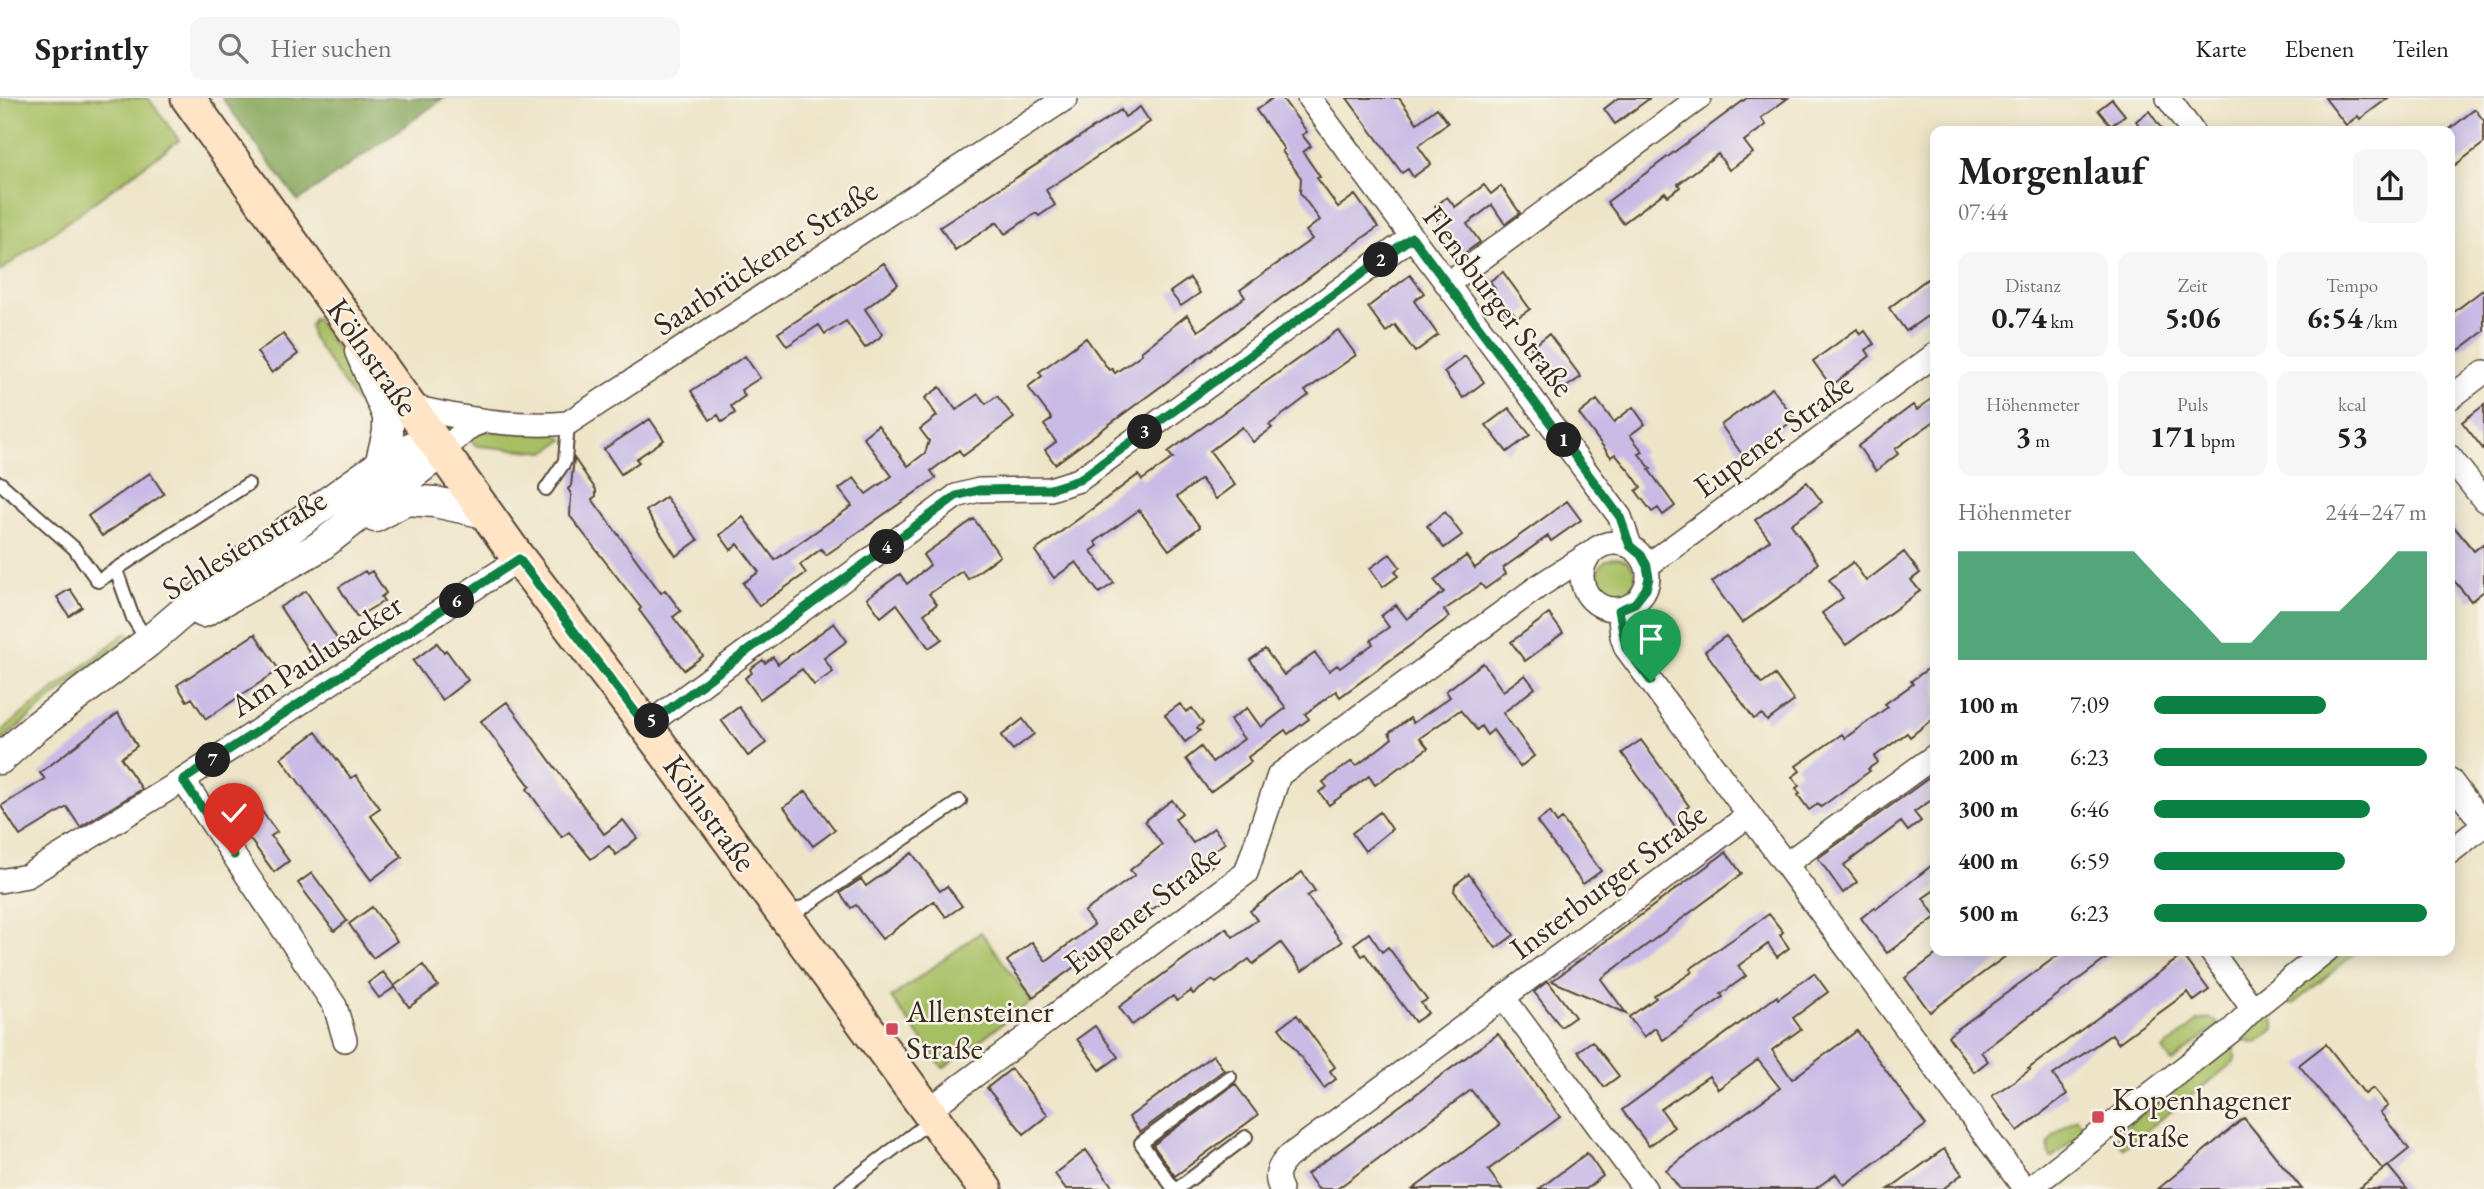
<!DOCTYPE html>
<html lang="de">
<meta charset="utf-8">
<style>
:root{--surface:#fff;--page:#f6f6f6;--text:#202124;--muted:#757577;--line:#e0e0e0;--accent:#0b8043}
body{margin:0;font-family:"EB Garamond",serif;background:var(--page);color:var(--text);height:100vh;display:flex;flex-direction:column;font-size:26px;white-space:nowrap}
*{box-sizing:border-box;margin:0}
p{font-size:23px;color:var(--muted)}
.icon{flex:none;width:38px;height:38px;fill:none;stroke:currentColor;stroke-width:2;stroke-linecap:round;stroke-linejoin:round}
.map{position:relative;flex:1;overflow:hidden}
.sheet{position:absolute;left:1930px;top:28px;width:525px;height:830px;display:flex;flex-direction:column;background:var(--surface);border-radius:14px;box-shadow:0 4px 18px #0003}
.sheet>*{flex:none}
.pin{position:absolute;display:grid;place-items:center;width:60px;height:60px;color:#fff;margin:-72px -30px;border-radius:50% 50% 50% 0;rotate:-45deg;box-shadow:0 0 7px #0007}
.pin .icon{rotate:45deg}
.km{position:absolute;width:35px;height:35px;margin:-18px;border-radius:50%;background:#222;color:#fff;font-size:19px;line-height:35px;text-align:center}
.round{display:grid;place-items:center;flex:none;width:74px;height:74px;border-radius:14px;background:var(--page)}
.overview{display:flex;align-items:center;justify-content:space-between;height:119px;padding:0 28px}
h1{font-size:38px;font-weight:700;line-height:52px}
.figures{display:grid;grid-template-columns:repeat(3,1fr);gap:10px;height:119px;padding:7px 28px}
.figures div{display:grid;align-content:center;border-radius:14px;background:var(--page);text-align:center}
.figures b{font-size:30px;font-weight:700}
.figures small{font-size:19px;font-weight:400}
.figures p{font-size:19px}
.chart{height:196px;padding:14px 28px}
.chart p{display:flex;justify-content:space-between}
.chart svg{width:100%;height:126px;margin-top:7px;fill:var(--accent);opacity:.7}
ul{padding:0 28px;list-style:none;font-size:23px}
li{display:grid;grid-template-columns:112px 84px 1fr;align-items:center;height:52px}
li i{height:18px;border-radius:9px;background:var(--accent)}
header{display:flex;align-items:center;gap:42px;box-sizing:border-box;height:98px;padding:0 35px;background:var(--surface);border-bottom:2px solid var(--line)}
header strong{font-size:33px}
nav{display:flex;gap:38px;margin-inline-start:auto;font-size:24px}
.search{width:490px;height:63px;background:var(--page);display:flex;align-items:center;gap:18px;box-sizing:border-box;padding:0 24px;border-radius:14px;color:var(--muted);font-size:26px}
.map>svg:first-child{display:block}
.green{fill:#a7bf64;stroke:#717441;stroke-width:2}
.forest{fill:#85a65a;stroke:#60683c;stroke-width:2}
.building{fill:#c9bbe6}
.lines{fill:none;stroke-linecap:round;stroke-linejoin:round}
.service-casing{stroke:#564638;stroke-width:16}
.minor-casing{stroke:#564638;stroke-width:26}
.tertiary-casing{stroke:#564638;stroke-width:33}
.secondary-casing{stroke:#564638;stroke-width:37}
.service{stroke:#fff;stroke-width:12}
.minor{stroke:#fff;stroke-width:23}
.tertiary{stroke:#fff;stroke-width:30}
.secondary{stroke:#ffe4c6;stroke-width:33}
.route-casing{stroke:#fff;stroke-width:14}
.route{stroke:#0b8043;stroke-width:9}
.poi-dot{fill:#d1495b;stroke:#f7f3e8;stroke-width:2.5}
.labels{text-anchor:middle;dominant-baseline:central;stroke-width:5;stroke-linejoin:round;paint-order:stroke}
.street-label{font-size:32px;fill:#3b2a1e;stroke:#f7f3e8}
.poi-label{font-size:32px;fill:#3b2a1e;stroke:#f7f3e8;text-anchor:start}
</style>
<header>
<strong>Sprintly</strong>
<div class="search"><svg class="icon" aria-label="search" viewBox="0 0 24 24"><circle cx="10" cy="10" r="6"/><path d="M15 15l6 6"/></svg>Hier suchen</div>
<nav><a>Karte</a><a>Ebenen</a><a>Teilen</a></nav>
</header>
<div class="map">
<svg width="2484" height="1091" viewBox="0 0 2484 1091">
<rect width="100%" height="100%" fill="#f7f3e8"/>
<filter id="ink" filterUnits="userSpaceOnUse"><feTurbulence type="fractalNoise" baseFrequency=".0143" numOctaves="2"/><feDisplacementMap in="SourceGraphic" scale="14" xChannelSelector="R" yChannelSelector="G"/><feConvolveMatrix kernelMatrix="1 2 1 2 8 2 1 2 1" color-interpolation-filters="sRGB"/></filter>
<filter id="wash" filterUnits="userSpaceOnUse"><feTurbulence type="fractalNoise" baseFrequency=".00686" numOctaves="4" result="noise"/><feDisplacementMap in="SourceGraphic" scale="28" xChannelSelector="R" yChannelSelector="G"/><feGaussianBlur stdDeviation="1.57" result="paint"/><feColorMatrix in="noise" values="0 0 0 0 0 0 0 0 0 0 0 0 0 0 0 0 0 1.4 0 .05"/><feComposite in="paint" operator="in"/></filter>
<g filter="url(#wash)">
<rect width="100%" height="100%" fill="#eee5c8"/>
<path class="green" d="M0,0H148L179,42L0,173Z
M314,220H316L364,290L375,323L371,325L312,239L310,228Z
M481,333L557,336L564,342L545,354L477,348L470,342Z
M1597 479a19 19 0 1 1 38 0a19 19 0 1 1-38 0Z
M127,534L131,539L78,579L0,644V635L11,625Z
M981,834L1032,903L943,970L891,900Z
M2346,852H2359L2293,906L2280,904Z
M2269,913L2274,924V931L2256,946L2242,941Z
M2210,920L2219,926L2172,964L2163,952L2198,923Z
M2235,946V961L2233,965L2179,1007L2168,994L2189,977Z
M2162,999L2173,1012L2124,1050L2115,1041L2123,1032Z
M2077,1020L2086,1032L2051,1060C2040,1041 2064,1030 2077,1020Z"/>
<path class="forest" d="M222,0H444L298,103Z"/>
<g id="blocks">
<path class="building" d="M1273,0H1282L1307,34L1302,37L1311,48L1303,54L1320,79L1317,80L1338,109L1355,97L1378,129L1055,366L1045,352L1056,344L1044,327L1052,321L1028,289L1042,278L1039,274L1086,240L1109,272L1112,271L1115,275L1142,256L1141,254L1187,217L1198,233L1245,199L1240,192L1312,141L1306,133L1320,122L1300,95L1301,80L1282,53L1284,51L1256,12Z
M1347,0H1399L1417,25L1437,10L1448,25L1418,48L1431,66L1413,79L1408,71L1402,75Z
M1618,0H1650L1615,26L1604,11Z
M1747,0H1788L1761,20L1766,27L1744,43L1753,55L1729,72L1718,56L1678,86L1680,89L1668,98L1665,94L1623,125L1607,104Z
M2325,0H2388L2360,21L2358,18L2346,27Z
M2112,1L2125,17L2111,28L2098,12Z
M1140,9L1150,24L1046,92L1055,107L1039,118L1036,115L1005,136L997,124L955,152L940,129L1121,12L1125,19Z
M2475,11L2484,23V45L2450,71V31Z
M2149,13L2163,33H2143L2136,23Z
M1484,87L1491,96L1501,88L1520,115L1505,126L1492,107L1467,126L1480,144L1462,157L1434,120L1440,116L1435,108L1447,99L1455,109Z
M884,165L898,186L865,211L882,236L879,240L865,250L846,223L825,236L819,227L787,248L778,235Z
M1503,174L1530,211L1517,220L1511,213L1506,217L1490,195L1495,191L1490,183Z
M1410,177L1424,195L1414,203L1438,237L1415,254L1395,227L1386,234L1368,209Z
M1190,180L1200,195L1181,208L1170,194Z
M1927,181L1936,193V212L1906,233L1889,210Z
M2484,191V233L2459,252L2450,240V217Z
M1857,231L1860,237L1865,233L1874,246L1866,252L1870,258L1831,288L1813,263Z
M1338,232L1356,257L1305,293L1309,297L1269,327L1272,330L1253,344L1242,329L1210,353L1235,387L1216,401L1201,381L1177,399L1200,429L1169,452L1139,412L1095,444L1098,448L1091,453L1114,485L1099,495L1076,464L1054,480L1035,453L1138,377L1142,382L1173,360L1168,354Z
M283,236L298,256L272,275L257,254Z
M1549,236L1581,279L1562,292L1531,250Z
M745,258L760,280L741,292L745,298L731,308L735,315L722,324L718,317L710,322L691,293Z
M1465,258L1484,284L1463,300L1444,274Z
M940,289L956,312L978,296L986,306L997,298L1014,320L963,358L959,352L931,373L936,380L826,457L821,451L800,467L806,475L759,508L743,485L759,474L738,446L731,452L720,437L743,419L775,462L852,408L839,391L854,380L866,396L892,378L863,339L878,327L908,368L925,355L929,343L920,331L937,318L925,300Z
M1772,290L1795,321L1744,359L1721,327Z
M1936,297V322L1895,351L1898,356L1876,373L1858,348L1913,307L1917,312Z
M1597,302L1614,324L1633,309L1645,326L1630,337L1643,354L1639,356L1651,371L1649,372L1675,408L1663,417L1658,410L1652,414L1636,393L1641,389L1631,375L1615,356L1611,359L1579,316Z
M2484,307V352L2462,324Z
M1509,310L1530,337L1507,354L1486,327Z
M650,321L664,342L636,361L639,364L621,376L604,351Z
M574,360L596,392V398L592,401L661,495L665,492L681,513L673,519L703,558L684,572L639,512L641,510L570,418L571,396L568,391L571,388Z
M150,375L164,396L102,438L88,418Z
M1807,384L1822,404L1791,426L1818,465L1800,484L1742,525L1712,484L1770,442L1755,422Z
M666,399L698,442L676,458L646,413Z
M1567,403L1581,422L1551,443L1548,438L1503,470L1506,476L1485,491L1481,486L1459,502L1444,512L1449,519L1340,599L1336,593L1305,616L1309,621L1288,636L1285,632L1262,649L1248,659L1251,664L1210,694L1186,661L1201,649L1212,664L1244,641L1230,622L1247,610L1261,629L1286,610L1250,562L1265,551L1284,577L1315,555L1329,573L1337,567L1340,570L1373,546L1371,542L1389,529L1381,518L1396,507L1407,521L1444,494L1434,482L1466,458L1475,470Z
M1445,414L1462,437L1444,450L1427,428Z
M974,421L1000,458L968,481L962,473L929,496L937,506L924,516L942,541L929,550L897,506L881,519L867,500L900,476L907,486L930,467L923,457Z
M2450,424L2474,453L2484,445V493L2471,503L2450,478Z
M1904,454L1920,475L1911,482L1920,493L1846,547L1822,515L1843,500L1829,482L1853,464L1866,483Z
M1390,456L1400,469L1395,473L1398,478L1383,489L1370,470Z
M365,473L367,476L372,473L386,495L381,499L384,503L357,519L339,489Z
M70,491L82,509L69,518L57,499Z
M306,493L341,547L315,563L280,509Z
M1549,516L1563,535L1525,563L1511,544Z
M834,525L847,543L824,560L833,574L814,587L802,571L760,601L745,580L752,575L750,571L763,562L765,565L773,559L778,566Z
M255,536L279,572L206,621L192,600L187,603L177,587Z
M1726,538L1762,586L1775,577L1794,603L1767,623L1762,616L1754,621L1705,553Z
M437,545L444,554L446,552L468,582L442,602L413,563Z
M1483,565L1503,593L1525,577L1535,590L1503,615L1534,658L1520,669L1493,632L1487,637L1481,628L1477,632L1460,612L1420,640L1428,650L1402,669L1401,668L1375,687L1369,678L1329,707L1319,694L1327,689L1323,684L1352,663L1356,668L1385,646L1392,640L1389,635L1410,620L1413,625L1436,609L1450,599L1446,593Z
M1936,565V618L1910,639L1907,635L1874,659L1878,664L1868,671L1870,673L1821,709L1818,706L1809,712L1798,697L1800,696L1796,690L1799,688L1792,679L1800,673L1796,668L1842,636L1845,640L1888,609L1885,606L1913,586L1911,583Z
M507,604L604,736L623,722L637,740L616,757L609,748L591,761L569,734L562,739L527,691L530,688L481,623Z
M1180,606L1186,614L1192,610L1203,625L1197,630L1200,633L1185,644L1165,617Z
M739,609L766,645L748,658L721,622Z
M118,615L137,648L121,660L142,691L80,729L67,709L20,738L1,708L45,681L40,675Z
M1023,621L1034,636L1013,652L1001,638Z
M316,634L351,680L356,677L380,710L370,717L402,759L371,782L281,660Z
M1641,642L1689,708L1684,712L1694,725L1680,736L1622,655Z
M1936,675V699L1914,714L1921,723L1908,733L1901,724L1844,767L1857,784L1843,795L1818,760Z
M246,692L277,734L271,738L289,763L274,774L225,707Z
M806,693L835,732L813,748L784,709Z
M1172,702L1182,715L1175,721L1193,745L1214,730L1225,745L1207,757L1214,766L1033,899L1007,863L1032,844L1046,863L1094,827L1084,814L1135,777L1130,772L1162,747L1145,723Z
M1380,714L1392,731L1365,753L1352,735Z
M1550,714L1557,725L1562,721L1601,773L1583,786L1537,724Z
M1726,754L1742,776L1601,881L1626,915L1552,883Z
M912,755L940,793L947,788L962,808L946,819L934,803L882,841L856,807L851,810L840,795L861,781L866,788Z
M1936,764V791L1923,800L1936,819L1887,855L1861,820L1875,809L1876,811Z
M1302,774L1315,793L1307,798L1342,844L1302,873L1281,845L1253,866L1249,861L1216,885L1213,882L1193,896L1191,893L1177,903L1173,898L1132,927L1119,909L1226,830L1233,839L1257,822L1250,813Z
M312,775L347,823L334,833L298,785Z
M1469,776L1514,837L1496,850L1454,793L1455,787Z
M372,809L397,843L373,860L349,826Z
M1769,816L1783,834L1780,837L1789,850L1777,859L1768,846L1738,868L1746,878L1721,896L1723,899L1663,942L1655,930L1644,939L1629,919L1656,900L1654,897L1676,885L1692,874L1690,871Z
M1369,835L1382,854L1388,849L1427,902L1421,905L1428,915L1415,924L1365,856L1362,858L1354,846Z
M1942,852H2014L1930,914L1905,880Z
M2065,852H2118L1981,954L1988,963L1974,974L1948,938Z
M2183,857L2209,892L2194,903L2188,894L2118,945L2112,936L2053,977L2067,996L2018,1033L1992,998L2030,972L2028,971Z
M423,867L438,888L409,909L395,889L379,900L368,885L383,874L394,888Z
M1814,875L1828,894L1793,920L1801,931L1772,952L1792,981L1857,933L1926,1027L1844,1087L1836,1076L1815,1091H1680L1666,1072L1780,990L1758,962L1718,991L1709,978L1661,1011L1674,1029L1649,1048L1622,1012L1777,898L1778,901Z
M1548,883L1575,919L1561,929L1534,894Z
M1297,917L1335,969L1330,973L1336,981L1324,990L1279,930Z
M1095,928L1118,959L1100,972L1077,941Z
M1498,936L1560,1019L1488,1072L1502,1091H1413L1500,1027L1471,992L1337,1091H1318L1307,1076Z
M1592,943L1619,978L1604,989L1578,953Z
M2326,946L2365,996L2373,990L2388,1008L2380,1014L2409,1051L2383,1072L2388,1068L2407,1091H2358L2383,1072L2299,967Z
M1213,957L1224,972L1140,1034L1129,1019Z
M1011,971L1048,1017L1024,1036L987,990Z
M1235,986L1258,1017L1175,1078L1153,1047Z
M2244,1020L2302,1091H2158Z
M1944,1051L1962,1076L1943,1091H1889Z
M1086,1052L1114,1091H1066L1055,1076Z
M1587,1055L1603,1078L1586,1091H1539Z"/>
</g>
</g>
<g filter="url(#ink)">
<use href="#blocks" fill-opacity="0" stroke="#564638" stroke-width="2"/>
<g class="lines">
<g class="service-casing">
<path id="service" d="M0,385L74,450L98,483L248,386
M546,391L565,363L568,325
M116,472L133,520L148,544
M785,818L804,809L960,703
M841,1091L933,1021
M1174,1091L1141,1045L1230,979
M1177,1091L1246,1039"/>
</g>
<g class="minor-casing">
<path id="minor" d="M1309,0L1620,419L1630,448
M2168,0L2192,33
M1447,186L1699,0
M2450,300L2484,274
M408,308C460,320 514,330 568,325L1066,0
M441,354L471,328L484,323
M2450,359L2484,402
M1582 478a33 33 0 1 1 66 0a33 33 0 1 1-66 0Z
M1647,468L1936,256
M1619,512L1622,538L1626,550L2025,1091
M646,628L956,398L979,392L1050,391L1079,382L1412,139
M183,682L335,908L345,942
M2450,682L2484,727
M2450,754L2484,727
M1786,766L1936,657
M0,783L27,778L183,682L519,461
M2210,852L2253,911
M1503,899L1645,1091
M927,1013L1246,775L1279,677L1539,488L1589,456
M1281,1091C1274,1078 1278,1069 1288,1059L1749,717
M2029,1091L2230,934L2253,911L2327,852"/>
</g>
<g class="tertiary-casing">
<path id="tertiary" d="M360,253L388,318V334L380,367
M375,419L406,402L435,404L485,415
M203,514L319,449L441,354
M0,661L35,630L148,544L231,473L380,367L430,339"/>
</g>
<g class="secondary-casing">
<path id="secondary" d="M188,0L519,461L646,628L985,1091"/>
</g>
<use href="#service" class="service"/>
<use href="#minor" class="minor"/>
<use href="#tertiary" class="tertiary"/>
<use href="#secondary" class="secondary"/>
</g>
</g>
<g class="lines" filter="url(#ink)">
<g class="route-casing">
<path id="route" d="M234,757L183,682L519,461L646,628L956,398L979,392L1050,391L1079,382L1412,139L1620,419L1630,448L1641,457L1647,468L1649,480L1646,491L1635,505L1619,512L1626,550L1651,583"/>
</g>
<use href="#route" class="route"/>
</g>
<g class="poi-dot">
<rect x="885" y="924" width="14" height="14" rx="3.5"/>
<rect x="2091" y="1012" width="14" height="14" rx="3.5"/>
</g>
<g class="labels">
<g class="street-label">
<text transform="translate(765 159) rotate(-33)">Saarbrückener Straße</text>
<text transform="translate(1499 203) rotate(53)">Flensburger Straße</text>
<text transform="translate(373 259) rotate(55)">Kölnstraße</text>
<text transform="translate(1773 337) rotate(-36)">Eupener Straße</text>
<text transform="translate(244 446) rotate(-31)">Schlesienstraße</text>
<text transform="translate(316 557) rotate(-33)">Am Paulusacker</text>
<text transform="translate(710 715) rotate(54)">Kölnstraße</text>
<text transform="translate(1608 783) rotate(-37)">Insterburger Straße</text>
<text transform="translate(1142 811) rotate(-38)">Eupener Straße</text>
</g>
<g class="poi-label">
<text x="906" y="913">Allensteiner<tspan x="906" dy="37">Straße</tspan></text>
<text x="2112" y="1001">Kopenhagener<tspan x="2112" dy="37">Straße</tspan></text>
</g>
</g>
</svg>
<div class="pin" style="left:1651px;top:583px;background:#1e9e55"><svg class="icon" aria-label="arrive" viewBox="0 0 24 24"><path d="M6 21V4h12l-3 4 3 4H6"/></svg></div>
<div class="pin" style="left:234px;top:757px;background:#d93025"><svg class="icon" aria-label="check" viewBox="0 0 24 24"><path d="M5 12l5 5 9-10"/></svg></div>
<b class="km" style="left:1564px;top:342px">1</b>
<b class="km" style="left:1381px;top:162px">2</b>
<b class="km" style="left:1145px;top:334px">3</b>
<b class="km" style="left:887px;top:449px">4</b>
<b class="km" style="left:652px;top:623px">5</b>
<b class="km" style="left:457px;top:503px">6</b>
<b class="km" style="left:213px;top:662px">7</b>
<section class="sheet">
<div class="overview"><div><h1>Morgenlauf</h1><p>07:44</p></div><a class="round"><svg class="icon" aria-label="share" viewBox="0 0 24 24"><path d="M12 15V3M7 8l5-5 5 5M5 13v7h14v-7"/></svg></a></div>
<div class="figures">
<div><p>Distanz</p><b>0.74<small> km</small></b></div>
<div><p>Zeit</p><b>5:06</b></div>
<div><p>Tempo</p><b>6:54<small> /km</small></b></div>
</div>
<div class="figures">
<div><p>Höhenmeter</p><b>3<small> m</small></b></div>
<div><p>Puls</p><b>171<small> bpm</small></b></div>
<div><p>kcal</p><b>53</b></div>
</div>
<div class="chart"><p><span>Höhenmeter</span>244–247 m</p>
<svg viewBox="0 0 160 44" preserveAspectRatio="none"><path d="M0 44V6L10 6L20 6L30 6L40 6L50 6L60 6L70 17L80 27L90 38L100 38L110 27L120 27L130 27L140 17L150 6L160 6V44z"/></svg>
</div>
<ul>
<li><b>100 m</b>7:09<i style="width:63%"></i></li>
<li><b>200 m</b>6:23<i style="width:100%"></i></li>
<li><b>300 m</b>6:46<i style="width:79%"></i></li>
<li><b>400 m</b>6:59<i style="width:70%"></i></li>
<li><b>500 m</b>6:23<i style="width:100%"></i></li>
</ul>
</section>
</div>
